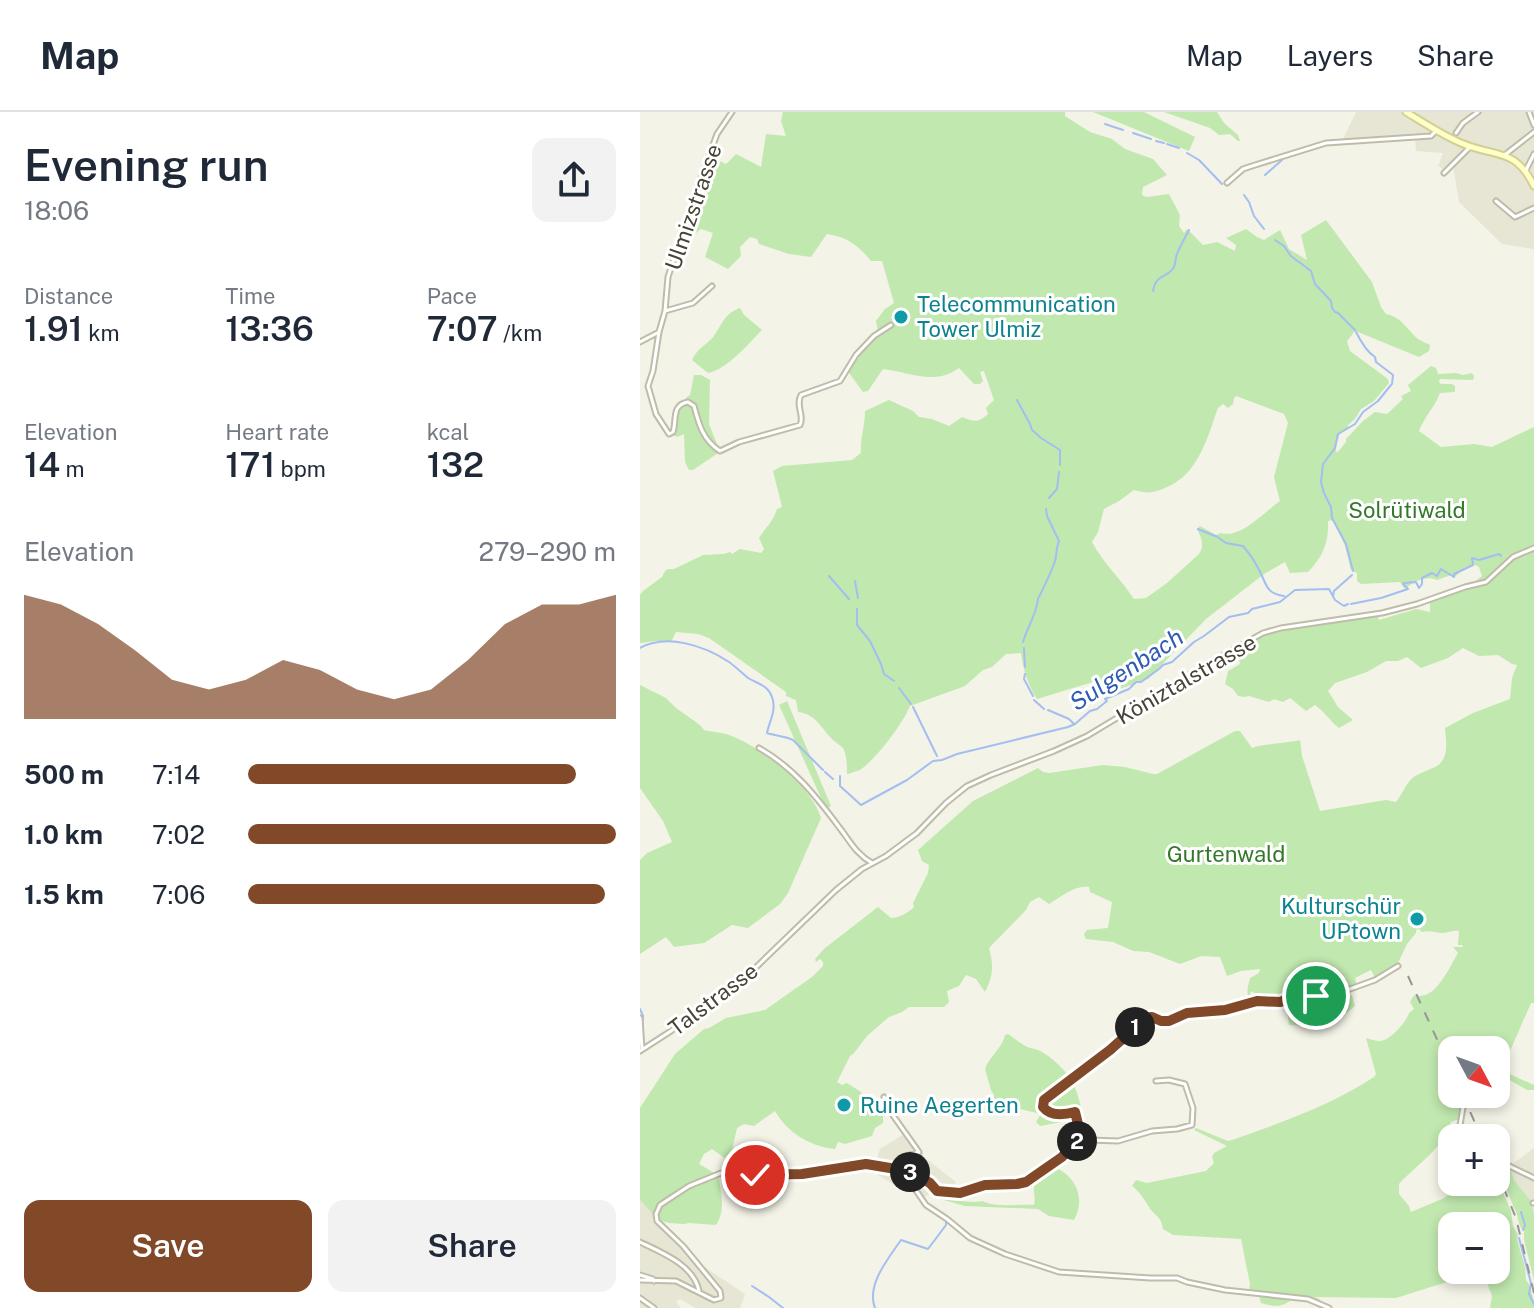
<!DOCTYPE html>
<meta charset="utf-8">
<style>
:root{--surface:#fff;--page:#f2f2f3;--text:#1f2937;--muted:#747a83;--line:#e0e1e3;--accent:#824929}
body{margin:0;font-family:"Public Sans",sans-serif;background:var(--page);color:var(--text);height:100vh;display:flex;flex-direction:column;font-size:30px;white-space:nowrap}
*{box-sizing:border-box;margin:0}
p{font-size:26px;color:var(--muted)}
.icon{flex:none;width:44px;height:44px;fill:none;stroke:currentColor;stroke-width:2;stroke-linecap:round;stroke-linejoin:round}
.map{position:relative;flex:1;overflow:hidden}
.panel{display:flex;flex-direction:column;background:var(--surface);width:640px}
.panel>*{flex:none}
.needle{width:52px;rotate:131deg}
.controls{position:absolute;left:798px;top:924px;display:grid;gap:16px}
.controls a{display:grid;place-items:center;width:72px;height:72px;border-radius:16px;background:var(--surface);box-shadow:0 4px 12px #0003;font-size:40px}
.pin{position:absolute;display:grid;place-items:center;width:68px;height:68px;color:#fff;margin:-34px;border:4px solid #fff;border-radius:50%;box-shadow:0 2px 8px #0007}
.km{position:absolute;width:40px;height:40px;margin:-20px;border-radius:50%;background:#222;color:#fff;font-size:22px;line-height:40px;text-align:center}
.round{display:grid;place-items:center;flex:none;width:84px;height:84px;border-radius:16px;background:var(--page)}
.summary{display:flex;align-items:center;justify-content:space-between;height:136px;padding:0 24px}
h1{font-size:44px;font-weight:600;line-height:60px}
.stats{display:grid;grid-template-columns:repeat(3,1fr);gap:12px;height:136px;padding:8px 24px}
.stats div{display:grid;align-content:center}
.stats b{font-size:34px;font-weight:600}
.stats small{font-size:22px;font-weight:400}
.stats p{font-size:22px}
.chart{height:224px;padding:16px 24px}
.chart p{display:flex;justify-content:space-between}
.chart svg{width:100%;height:144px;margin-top:8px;fill:var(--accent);opacity:.7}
.cta{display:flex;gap:16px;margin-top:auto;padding:16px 24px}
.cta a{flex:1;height:92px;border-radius:16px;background:var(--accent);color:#fff;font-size:32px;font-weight:600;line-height:92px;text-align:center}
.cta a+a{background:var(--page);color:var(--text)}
ul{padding:0 24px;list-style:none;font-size:26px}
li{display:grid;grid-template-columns:128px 96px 1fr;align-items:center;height:60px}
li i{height:20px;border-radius:10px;background:var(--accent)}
header{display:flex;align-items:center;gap:48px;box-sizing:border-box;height:112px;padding:0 40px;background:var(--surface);border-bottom:2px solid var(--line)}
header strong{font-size:38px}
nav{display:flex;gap:44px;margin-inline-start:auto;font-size:28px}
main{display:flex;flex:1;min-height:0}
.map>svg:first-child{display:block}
.residential{fill:#e7e6d5}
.green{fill:#c1e8af;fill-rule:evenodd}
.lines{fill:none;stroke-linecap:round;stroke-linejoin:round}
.stream{stroke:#a3bef1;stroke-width:2}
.street-casing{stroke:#bfbda9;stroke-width:7}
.secondary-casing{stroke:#d1d094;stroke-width:9}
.street{stroke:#fff;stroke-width:3}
.secondary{stroke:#ffffc6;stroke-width:5}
.rail{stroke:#969696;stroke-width:2;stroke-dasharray:10 10;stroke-linecap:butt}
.route-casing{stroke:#fff;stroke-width:16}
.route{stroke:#824929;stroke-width:10}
.culture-dot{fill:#0f9aa8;stroke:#fff;stroke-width:3}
.labels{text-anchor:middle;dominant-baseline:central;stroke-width:6;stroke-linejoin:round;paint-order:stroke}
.street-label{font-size:22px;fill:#474436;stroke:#fff}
.culture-label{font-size:22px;fill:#0d838f;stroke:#fff;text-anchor:start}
.park-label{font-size:22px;fill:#337929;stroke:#fff}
.water-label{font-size:24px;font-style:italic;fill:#2e5bb3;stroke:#fff}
</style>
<header>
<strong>Map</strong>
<nav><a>Map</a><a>Layers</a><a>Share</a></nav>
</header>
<main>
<section class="panel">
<div class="summary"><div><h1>Evening run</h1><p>18:06</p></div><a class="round"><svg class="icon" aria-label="share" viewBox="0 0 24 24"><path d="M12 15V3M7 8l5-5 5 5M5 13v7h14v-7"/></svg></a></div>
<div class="stats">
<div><p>Distance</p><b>1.91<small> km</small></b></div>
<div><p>Time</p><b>13:36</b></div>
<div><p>Pace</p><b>7:07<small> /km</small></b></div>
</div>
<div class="stats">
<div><p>Elevation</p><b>14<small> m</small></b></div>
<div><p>Heart rate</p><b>171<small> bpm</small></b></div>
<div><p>kcal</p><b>132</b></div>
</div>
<div class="chart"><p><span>Elevation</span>279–290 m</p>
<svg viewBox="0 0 160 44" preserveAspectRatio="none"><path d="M0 44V6L10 9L20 15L30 23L40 32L50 35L60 32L70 26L80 29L90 35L100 38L110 35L120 26L130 15L140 9L150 9L160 6V44z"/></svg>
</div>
<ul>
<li><b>500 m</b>7:14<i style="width:89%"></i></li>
<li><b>1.0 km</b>7:02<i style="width:100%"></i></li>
<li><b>1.5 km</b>7:06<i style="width:97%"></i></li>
</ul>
<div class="cta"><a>Save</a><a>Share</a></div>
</section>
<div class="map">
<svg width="894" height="1196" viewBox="0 0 894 1196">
<rect width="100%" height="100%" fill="#f3f3e7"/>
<path class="residential" d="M716,0H894V139L893,137L862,132L819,90L813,54L807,59L798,54L803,41L776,39L775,27L701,31Z
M269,1019L285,1046L316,1070L310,1085H300L292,1081L284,1085L256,1074L233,1060L240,1037Z
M894,1036V1103L891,1089L874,1068L870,1054Z
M0,1088L57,1150L105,1182L100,1196H55L40,1187L36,1190L41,1196H0Z"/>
<path class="green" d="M143,0H425V4L450,20L472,27L485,37L513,47L527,63L503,75L502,83L507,85L529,82L540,103L539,114L544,121L547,117L563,133L577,130L595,139L596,133L586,126L606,117L617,125L624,128L640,118L649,137L667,148L661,123L686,108L732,170L741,195L746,202C762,205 767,218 778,227C781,229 786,231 790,233L789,239L779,245L718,220L715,219L707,229L710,239L748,267L749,271L734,289L721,297L715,307L708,313V317L700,321L695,335L697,341L706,330V327L723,309L735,300L747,302L763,287L761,284L771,279L768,273L791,254L796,256L798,262L816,261L823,263L832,261L834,264L833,268L800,267L799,270L801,272H812L815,274V280L800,281C795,295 784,305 779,319L801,335L834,332L852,335L894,315V891H891L862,957L865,960L894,973V978H887L856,960V938H812V982H836V984L826,991L822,1006L811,1010C803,1037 777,1052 759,1072V1082L769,1094L771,1100L802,1087L829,1070H856V1064L871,1099L873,1114L878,1123L877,1127L885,1155L886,1168L889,1172L894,1189V1196H850L852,1184L842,1158H856V1114H812V1158H835L829,1163L756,1186L674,1185L680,1187L678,1189L670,1185H654C644,1196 635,1195 621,1191L618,1180L609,1179L610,1172L601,1127L533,1123L523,1117C521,1103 515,1105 509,1095C503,1086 501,1081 492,1074L496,1068L507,1071L566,1059L574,1051L572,1045L574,1041L587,1034L554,1018L556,1016L588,1029L595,1027C643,1010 691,993 734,965L736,962L726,926C730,927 735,929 740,929C750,929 767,909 769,901L774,897L770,890L774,883C795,890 809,856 818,841L813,835H823L822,833H818L819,819C812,818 809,821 803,821C795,821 789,818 781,820L780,817L776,818V821L767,832L756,855L730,869L734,864L731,858L715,866L717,874C705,879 692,882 679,882C675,883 671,881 666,881C642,882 637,900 612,879L610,881L615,887L619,888L611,889C605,881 608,875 610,866L619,861L620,857L601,859L587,864L580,845L561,844L540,852L509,840L493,839L473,830L446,827L444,822L447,818L468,816L472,790L450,780L449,775C434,773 421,785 409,792L399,785L390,790L386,798L349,836C354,854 353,864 345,880L336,867L326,863L319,874L307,879L309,890L304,895H269L262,900L249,905L227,924L214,941L210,944L197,970L202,973L207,971L221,980L227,996L243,1003V1011L235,1016L232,1024L205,1032L198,1030L195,1037C169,1034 148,1021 135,999L114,1014L104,1012L97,1016L92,1038L95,1050L83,1045L72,1037L64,1042L59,1052L76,1062L67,1063H78C81,1079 86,1099 76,1113L49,1111L44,1112L29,1111L18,1108L0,1088V996L35,942L64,917L69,916L86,906L125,898L172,865L183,854V850L180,847L176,850L175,847L185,836L238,795L251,806C259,806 268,801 274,795L273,791L288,761L289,753L282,749L278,738L333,689L398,656L403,660L409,661L463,653L485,655L513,662H517L595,619H600L612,636C621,632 648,631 660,628L662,644L680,699L746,688L756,690C763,682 765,671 775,664C780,661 787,659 793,656C810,649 806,632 805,616L833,601L870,587L872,566L877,553L872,552L858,543L839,544L823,536L808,546L781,556L767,545L758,549H746L727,560L695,571L688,579L698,595L713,608L699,616C689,608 686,601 675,593L666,599L650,586L643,590L634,587L629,590L609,584L604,585L598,584L593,577L585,572L588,559L600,552L598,540C618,512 703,507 737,502L739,508L776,497L790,500V488C807,481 829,476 842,464L839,455L835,453L827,455L813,466L811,463L797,468C786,463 773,470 765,477L760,470L721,472L717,469V461L711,458L705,434L693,408L688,409C689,430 683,445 668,460L650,461L645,450L624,462L566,507L508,567L465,582L453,570L397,587C388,573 383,557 381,541L366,542L352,555L343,558L325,574L270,594C262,613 237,646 220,658C219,658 209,662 207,662C207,654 207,644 203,636C200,633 196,631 193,628C181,616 176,602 158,600L156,588L146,584V580L69,526L58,522L36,520L31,530L16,529L0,531V483L3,479L22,465L25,459L28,457H34L63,443L84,442L90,440L92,442L100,437L121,441L124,437L119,426C126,415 133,410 137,397L142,395L133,359L142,354L212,348L221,341C220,327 225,314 225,299L249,288L273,299L279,305L292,307L309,314L322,305C334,310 338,311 348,302L346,296L354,288L344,259L340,260L343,269L340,272H334L319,256C295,274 269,260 243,257L228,279L223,280L207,258L222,238L238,220L236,209L245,197L254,191L242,149H231C218,133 207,125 187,122L171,145L149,142L119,132L117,127L110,125L100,135L101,144L88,157L65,145L73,121L61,117L51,125L39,126L75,35L77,48L86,52L96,42L121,55L126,22L146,24L141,9ZM596,284L644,302L648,311L634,365L640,389C624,400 601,427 581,421L576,423L560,414L557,417C561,425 565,433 559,442L527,471L506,486L494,487C481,467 463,451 452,430L458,420L464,397L479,389L494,378C507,382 513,381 525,376C558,363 567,327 578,296L583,292L588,296L593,292L594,286Z
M453,0H504L555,25L549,39Z
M524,0H577L584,11L598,23L600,29H598L590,22L579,23L570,16Z
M100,196L104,203L122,218C108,232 88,257 68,261L52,248C57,236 67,233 74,224C82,212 85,201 100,196Z
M54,263H61L70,268L69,312L77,332L78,341L53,358H49L45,350L44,322L37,325L33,323L37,296C43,292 44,286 50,283Z
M0,573L26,586L36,596L60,613L64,618C72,620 81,620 89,623C122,635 171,673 181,706L148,781L140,792L108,816L92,813L64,831L34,835L26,825L0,842V748L7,741L32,730L23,709L0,676Z
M147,589L191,694L186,697L139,593Z
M707,880L712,884L715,894L708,900L665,914L649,913L647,899L650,896L647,888C665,882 687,883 707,880Z
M368,922C373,925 378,930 384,933C389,937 396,936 402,940C423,953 437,971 441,996L435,999L436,1004L422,1010L400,1014L396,1010L401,1002L363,993L354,988V983L351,978L345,957C349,945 363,935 365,923Z
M860,1049L870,1054L874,1068L891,1089L894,1103V1168L884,1128V1119C877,1114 879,1103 874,1096L856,1051Z
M411,1054C434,1061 447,1085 434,1108L409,1104L398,1097L325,1094L300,1087L295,1082C306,1087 331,1092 342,1089C358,1096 377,1092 394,1093C396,1087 393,1080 394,1074C396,1065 404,1059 411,1054Z"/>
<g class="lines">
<path class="stream" d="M465,12L483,18
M493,21L511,27
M516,29L524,31
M527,32L539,36
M547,41L559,48L582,72
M625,63L642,48
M604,83L609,90L614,104L624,117
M635,128L644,134L651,144L671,159L675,172L691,189L692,196L695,200L698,201L715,218
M513,179C516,161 527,167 534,155C536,151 535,146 537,142C540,134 545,126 549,118
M716,220C720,228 727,240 735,245L736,250L753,263L752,272
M377,288L390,312L392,318L401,326L420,338V353
M409,386L417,377L419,360
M558,417L575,424
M576,424L586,431L603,434C609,441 614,448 618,456C627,471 624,481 644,484
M886,441L894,439
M713,459L706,432L692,406L691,395L684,381L681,370L683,352L695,336L698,322L715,312L723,300L738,289L751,273
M189,464L209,487
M215,469L218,486
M693,484L694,479L712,463
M711,492L741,486L768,477L763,472L764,471L776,470L779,476L782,472V466L792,461L797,464L801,457L814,465V462L833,453L832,446L839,448L859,442L861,444
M217,497V513L230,529L241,552L244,562L254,569
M383,530C387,516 397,501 398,487C404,475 411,461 415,449C417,442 416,436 419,429L407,404L406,397
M0,536C27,521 65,534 89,550C96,555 102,561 108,566C118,572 128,573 132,585C137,598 129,610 127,621C136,624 145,624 153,628L183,658
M384,536L385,555
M385,562L384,567L393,584
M259,576L271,592
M394,588L404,597
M273,595L297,644
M408,598L429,607L434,612
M185,660L193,667
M200,664V674L221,693L267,668L293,649L302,648L317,642L428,615L435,612L450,599L457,597L467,589L465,587L489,577L496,570H501L519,557L523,553L532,550L554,530L564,524L589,505L608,501L612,497L640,490L655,478L689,477L695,488L704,494L708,492
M0,897L3,904L2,920
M881,1100L885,1113L883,1118
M879,1126L891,1171L889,1182L894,1192
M112,1174L129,1185L143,1196
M235,1196C226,1173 248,1147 261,1128L288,1137L306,1113V1109"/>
<g class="street-casing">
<path id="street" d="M92,0L77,22L54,85L28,165L25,199L19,220L13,259L8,274L16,302L29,322L33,320C37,308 31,293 48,290L54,294C59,313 63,328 80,339L99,330L160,313C165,304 155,294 161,283L200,269L216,243L234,224L251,213
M889,0L894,13
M816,21L823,11L838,0
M866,42L894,20
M886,58L894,42
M804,61L830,35
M587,71L603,57L612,54L686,31L791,24L797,18
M856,89L875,105L894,96
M25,199L53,191L72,174
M0,230L19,220
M119,636C153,655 176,684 199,715C210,729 216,742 232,751
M0,906L2,937
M0,939L31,919L56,898L109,862L196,778L222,757L246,744L277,721L306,691L327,674L351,663L414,639L447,624L560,556L623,521L641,516L742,501L777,492L825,475L846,470L873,445L894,436
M244,985L252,1002L279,1040L262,1045L256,1056
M818,1026L823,995L829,990
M435,1032L450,1028L478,1029L512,1019L537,1017L552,1013L553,996L545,972L529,968L516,969
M812,1042L803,1062L805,1067L812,1068
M856,1050H861L894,1066
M278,1064L275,1068V1077L286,1093L307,1107L330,1126L365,1142L419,1160L510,1166H537L547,1170L585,1178L668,1187L689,1196
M893,1091H894
M0,1130C21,1140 54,1153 59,1179
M0,1163L13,1167L14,1169
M0,1168L36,1169L74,1188L81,1186L80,1179L43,1134L17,1109L16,1102L20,1093L49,1074L81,1061L105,1063H143L226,1052L268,1059L290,1071L297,1079L320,1081L345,1073L377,1072L386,1070L425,1042L439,1026L438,1012L435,1000C424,1003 410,1004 403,995L404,988L464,943L506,906L512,905L521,909H529L545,901L585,898L617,889L635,890L662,882L676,884L699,881L735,868L758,854
M0,1186L14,1196"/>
</g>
<g class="secondary-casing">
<path id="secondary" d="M766,0C784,11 802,23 821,31C856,46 875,35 894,74"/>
</g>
<use href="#street" class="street"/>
<use href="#secondary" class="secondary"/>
<path class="rail" d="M768,864L812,960
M822,982L842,1026
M856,1057L876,1106L894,1181"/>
</g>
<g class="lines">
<g class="route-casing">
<path id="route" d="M115,1063L162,1062L226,1052L268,1059L290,1071L297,1079L320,1081L345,1073L377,1072L386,1070L422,1045L439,1026L438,1012L435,1000C424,1003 410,1004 403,995L404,988L470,938L506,906L512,905L521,909H529L547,901L585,898L617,889L640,890L662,882L676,884"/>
</g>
<use href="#route" class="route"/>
</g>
<g class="culture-dot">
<circle cx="261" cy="205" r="8"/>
<circle cx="777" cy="807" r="8"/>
<circle cx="204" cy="993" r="8"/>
</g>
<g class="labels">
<g class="street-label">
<text transform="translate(53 95) rotate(-71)">Ulmizstrasse</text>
<text transform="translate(546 567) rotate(-30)">Köniztalstrasse</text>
<text transform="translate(73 887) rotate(-37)">Talstrasse</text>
</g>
<g class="culture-label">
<text x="277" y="192">Telecommunication<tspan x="277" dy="25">Tower Ulmiz</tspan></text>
<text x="761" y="794" text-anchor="end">Kulturschür<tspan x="761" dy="25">UPtown</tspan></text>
<text x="220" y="993">Ruine Aegerten</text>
</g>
<g class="park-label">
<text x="767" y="398">Solrütiwald</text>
<text x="586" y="742">Gurtenwald</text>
</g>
<g class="water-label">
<text transform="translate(486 557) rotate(-33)">Sulgenbach</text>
</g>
</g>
</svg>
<div class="controls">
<a><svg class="needle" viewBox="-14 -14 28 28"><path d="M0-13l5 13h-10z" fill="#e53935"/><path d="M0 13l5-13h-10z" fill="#747a83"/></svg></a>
<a>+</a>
<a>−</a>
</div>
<div class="pin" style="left:676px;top:884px;background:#1e9e55"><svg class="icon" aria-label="arrive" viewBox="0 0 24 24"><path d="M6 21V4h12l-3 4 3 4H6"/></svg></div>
<div class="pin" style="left:115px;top:1063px;background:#d93025"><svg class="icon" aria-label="check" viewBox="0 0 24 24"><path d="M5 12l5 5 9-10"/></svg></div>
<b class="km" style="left:495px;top:915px">1</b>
<b class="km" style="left:437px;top:1029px">2</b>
<b class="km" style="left:270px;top:1060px">3</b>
</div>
</main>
